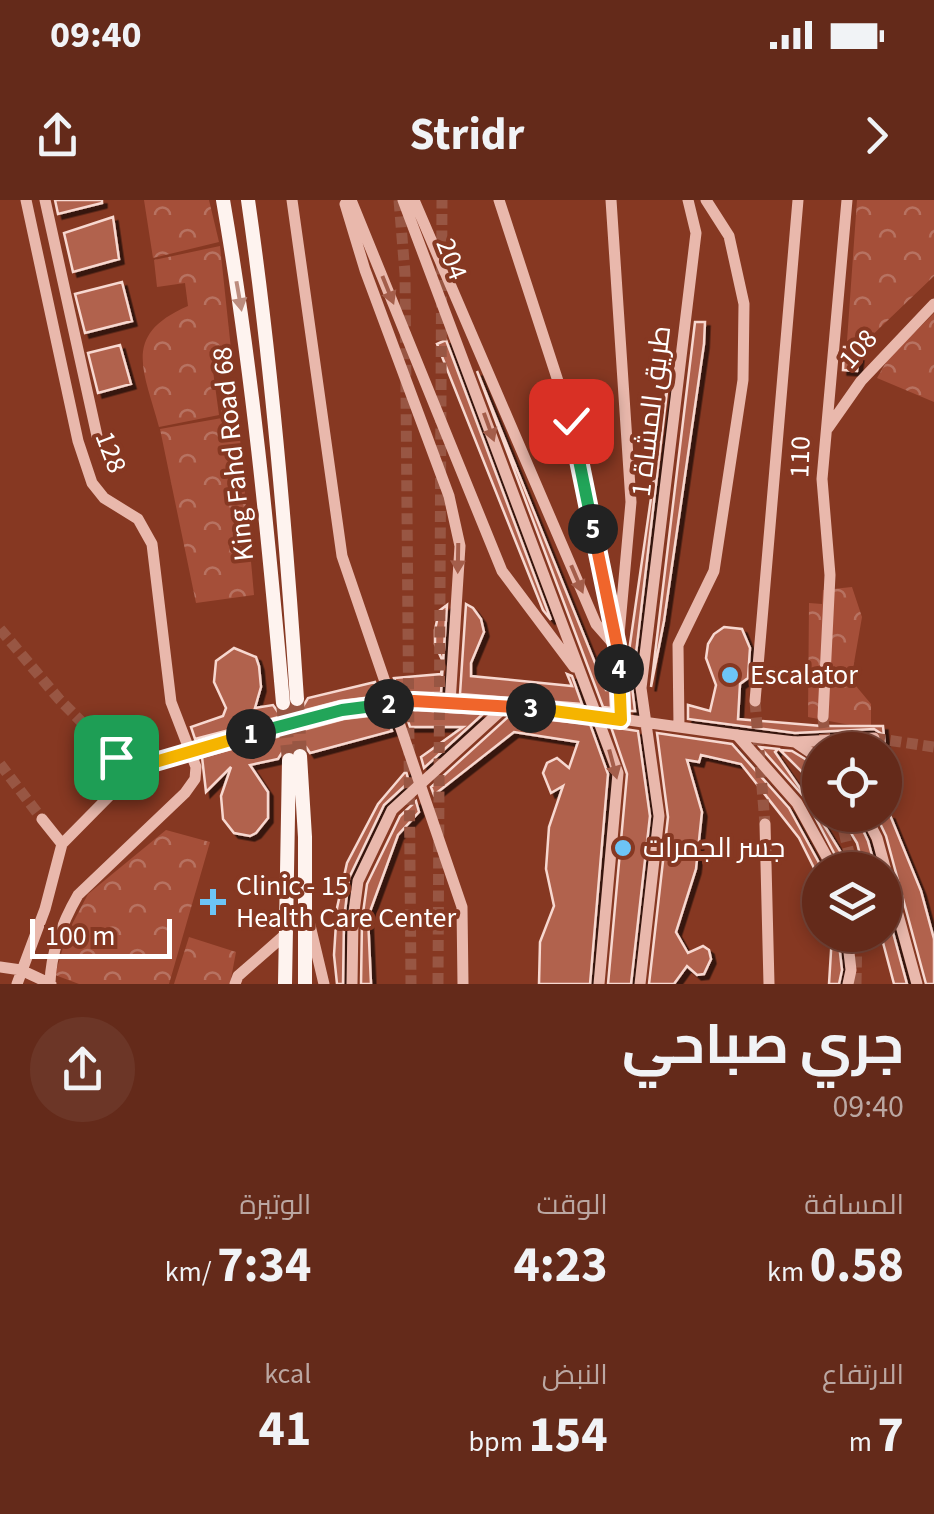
<!DOCTYPE html>
<html lang="ar">
<meta charset="utf-8">
<style>
:root{--surface:#642a1a;--page:#6c3627;--text:#f1f3f6;--muted:#bba7a2;--line:#784639}
body{margin:0;font-family:"Source Sans 3",Cairo,sans-serif;background:var(--page);color:var(--text);direction:rtl;height:100vh;display:flex;flex-direction:column;font-size:38px;white-space:nowrap}
*{box-sizing:border-box;margin:0}
p{font-size:32px;color:var(--muted)}
.icon{flex:none;width:55px;height:55px;fill:none;stroke:currentColor;stroke-width:2;stroke-linecap:round;stroke-linejoin:round}
.map{position:relative;height:784px;overflow:hidden;direction:ltr}
.panel{display:flex;flex-direction:column;background:var(--surface);flex:1}
.panel>*{flex:none}
.tools{position:absolute;left:802px;top:532px;display:grid;gap:20px}
.tools a{display:grid;place-items:center;width:100px;height:100px;border-radius:50%;background:var(--surface);box-shadow:0 5px 15px #0003,0 0 0 2px var(--line);font-size:50px}
.scale{position:absolute;left:30px;bottom:25px;width:142px;box-sizing:border-box;padding-left:10px;border:5px solid #fff;border-top:0;font-size:28px;line-height:35px;white-space:nowrap;color:#fff;-webkit-text-stroke:8px #863822;paint-order:stroke}
.pin{position:absolute;display:grid;place-items:center;width:85px;height:85px;color:#fff;margin:-42px;border-radius:20px;box-shadow:0 5px 15px #0006}
.km{position:absolute;width:50px;height:50px;margin:-25px;border-radius:50%;background:#222;color:#fff;font-size:28px;line-height:50px;text-align:center}
.round{display:grid;place-items:center;flex:none;width:105px;height:105px;border-radius:52px;background:var(--page)}
.headline{display:flex;align-items:center;justify-content:space-between;height:170px;padding:0 30px}
h1{font-size:55px;font-weight:700;line-height:75px}
.figures{display:grid;grid-template-columns:repeat(3,1fr);gap:15px;height:170px;padding:10px 30px}
.figures div{display:grid;align-content:center}
.figures b{font-size:50px;font-weight:700}
.figures small{font-size:28px;font-weight:400}
.figures p{font-size:28px}
.status{display:flex;justify-content:space-between;align-items:center;height:70px;padding:0 50px;background:var(--surface);direction:ltr}
.status svg{height:28px;fill:currentColor}
header{display:flex;justify-content:space-between;align-items:center;height:130px;padding:0 30px;background:var(--surface);font-size:45px;font-weight:700}
.map>svg:first-child{display:block}
.forest{fill:url(#forest-crowns)}
.building{fill:#b1624e;stroke:#f7d8d0;stroke-width:2.5;filter:url(#shadow)}
.lines{fill:none;stroke-linecap:round;stroke-linejoin:round}
.minor-tunnel{stroke:#985643;stroke-width:11;stroke-dasharray:11 5.5;stroke-linecap:butt}
.major-tunnel{stroke:#985643;stroke-width:14;stroke-dasharray:14 7;stroke-linecap:butt}
.minor{stroke:#e9b8ac;stroke-width:11}
.major{stroke:#fef3ef;stroke-width:14}
.minor-bridge{stroke:#e9b8ac;stroke-width:11}
.oneway{fill:#a45e4b}
.oneway2{fill:#bc8c7e}
.split-1-casing{stroke:#fff;stroke-width:20}
.split-2-casing{stroke:#fff;stroke-width:20}
.split-3-casing{stroke:#fff;stroke-width:20}
.split-4-casing{stroke:#fff;stroke-width:20}
.split-5-casing{stroke:#fff;stroke-width:20}
.split-6-casing{stroke:#fff;stroke-width:20}
.split-1{stroke:#f5b400;stroke-width:12}
.split-2{stroke:#22a559;stroke-width:12}
.split-3{stroke:#f0652b;stroke-width:12}
.split-4{stroke:#f5b400;stroke-width:12}
.split-5{stroke:#f0652b;stroke-width:12}
.split-6{stroke:#22a559;stroke-width:12}
.poi-dot{fill:#6dc4f6;stroke:#863822;stroke-width:4}
.labels{text-anchor:middle;dominant-baseline:central;stroke-width:8;stroke-linejoin:round;paint-order:stroke}
.street-label{font-size:28px;fill:#fff;stroke:#863822}
.poi-label{font-size:28px;fill:#fff;stroke:#863822;text-anchor:start}
</style>
<div class="status"><b>09:40</b><svg viewBox="0 0 49 12"><path d="M0 12V9h3v3zM5 12V6h3v6zM10 12V3h3v9zM15 12V0h3v12zM26 1h20v11H26zM47 4h2v5h-2z"/></svg></div>
<header><svg class="icon" aria-label="forward" viewBox="0 0 24 24"><path d="M9 5l7 7-7 7"/></svg>Stridr<svg class="icon" aria-label="share" viewBox="0 0 24 24"><path d="M12 15V3M7 8l5-5 5 5M5 13v7h14v-7"/></svg></header>
<div class="map">
<svg width="934" height="784" viewBox="0 0 934 784">
<defs>
<pattern id="forest-crowns" width="20" height="18" patternUnits="userSpaceOnUse" patternTransform="scale(2.5)"><rect width="20" height="18" fill="#a54f39"/><path d="M2 6a3 3 0 1 1 6 0M12 15a3 3 0 1 1 6 0" fill="none" stroke="#b77261"/></pattern>
<filter id="shadow"><feDropShadow dx="4.5" dy="4.5" stdDeviation="0" flood-color="#0009"/></filter>
</defs>
<rect width="100%" height="100%" fill="#863822"/>
<path class="forest" d="M144,0H209L219,42L153,58Z
M857,0H934V76L862,145L847,141Z
M220,46L233,168L213,171L219,215L159,227C144,170 121,135 188,106L185,83L157,87L154,60Z
M934,113V202L877,178L888,159Z
M237,205L254,395L196,403L160,229L222,218L221,207Z
M852,387L862,417L851,480L871,504V529L808,517L809,403L822,404L823,390Z
M166,630L210,642L169,784H79L55,775L67,734L88,694Z
M189,737L236,752L230,784H174Z"/>
<path class="building" d="M55,0H102V3L58,14Z
M113,17L119,59L73,72L64,33Z
M122,82L132,121L85,133L75,94Z
M695,122H705L704,144L664,421L651,487Z
M446,140L551,420L543,410L437,144Z
M120,145L131,184L98,193L88,153Z
M844,147H860L857,171L843,170Z
M670,166L632,487L635,511H630L628,458Z
M477,171L606,490H610L611,508L603,507Z
M466,404L473,408L481,419L484,432L471,463V476L572,486L567,474L572,476L582,504L460,494Z
M447,405L443,462L435,444V430L439,411Z
M724,427L742,429L750,448L748,478L740,484L738,519L822,526H883L885,549H849L880,545L882,534L874,529L795,533L688,519V505L710,511L716,485L706,458L708,444L714,434Z
M234,448L256,457L259,466L261,487L255,508L273,505L278,512L285,513L292,508H302L308,498L375,482L380,496L340,501L195,539L191,527L223,516L226,508L214,482L216,461Z
M443,462L441,493H399L394,478L441,474Z
M414,510L483,514L424,568L421,557L463,527H410L405,512Z
M386,514L392,531L310,553L306,547L298,546L283,551L278,559L250,565L268,592V618L256,633L250,636L234,633L223,619L221,596L231,567L206,592L202,557L344,519Z
M509,516L590,524L608,574L590,784H539L540,742L554,706L546,669L549,627L563,586L551,593L543,573L547,563L557,558L569,568L578,542L514,532L434,595L431,587Z
M611,527L638,531L650,616L631,784H608L627,574Z
M657,533L732,544L789,608L823,670H815L799,638L741,564L701,555L699,562L687,560L702,612L696,669L676,732L688,753L703,746L709,750L711,759L704,774L697,775L687,766L674,784H649L668,617Z
M760,547L778,549L775,552L813,607L845,659L848,670H843L805,598Z
M780,550L792,551L820,568V590Z
M406,571L409,582L384,605L349,678L344,719L343,784H337L334,755L337,708L347,663L378,604Z
M416,601L419,612L398,635L368,717L371,784H361L362,720L367,684L400,616Z
M840,615H856L868,641L876,670H864L857,643Z
M876,615H890L921,691L934,739V784H926L886,636Z
M885,703L907,784H894L881,735H885Z
M832,735H838L842,770L839,784H829Z"/>
<g class="lines">
<path class="minor-tunnel" d="M399,0L405,74L411,784
M0,429L59,499L116,557
M755,501L765,624
M823,517L826,550
M874,538L934,547
M0,564L42,619
M840,615L853,670
M438,784L442,0
M856,784L857,735"/>
<path class="major-tunnel" d="M297,499L300,556
M283,503L289,560"/>
<path class="minor" d="M26,0L78,241L92,283L104,298L138,319L152,344L171,502L196,567L195,579L185,593L78,695C63,721 51,752 50,783
M45,0L97,236
M292,0L342,356L462,707L463,784
M351,0L502,371L574,467
M403,0L618,573L599,784
M414,0L596,424L618,449L621,519
M499,0L571,221L617,445
M611,0L631,302L619,435
M345,4L365,70L449,296L460,346L450,503
M828,228L861,181L934,104
M755,501L798,0
M549,509L737,535
M823,517L830,375L822,279L847,0
M679,527L678,445L714,371L743,180L744,104L729,36L706,0
M795,542L874,538
M116,557L138,567
M865,615L877,638L917,784
M42,619L62,644
M765,624L769,784
M309,721L324,784
M847,735L851,770L848,784
M0,767L21,770L51,784
M17,784L45,709L62,644L138,567L160,558
M235,784L238,776L287,733
M640,784L659,616L641,488L696,33L688,0"/>
<path class="major" d="M223,0C252,167 268,334 283,503
M248,0C272,166 286,332 297,499
M300,556L305,637V784
M285,784L289,560"/>
<path class="minor-bridge" d="M737,535L797,603L834,670
M737,535L795,542L820,559
M160,558L342,510L414,501L549,509
M352,784L353,719L358,681L392,610L506,506"/>
</g>
<defs><path id="oneway-solid" d="M-6-.8H1V-3.2L6.5 0L1 3.2V.8H-6Z" transform="scale(2.5)"/></defs>
<g class="oneway">
<use href="#oneway-solid" transform="translate(388 90) rotate(68)"/>
<use href="#oneway-solid" transform="translate(489 227) rotate(70)"/>
<use href="#oneway-solid" transform="translate(458 358) rotate(91)"/>
<use href="#oneway-solid" transform="translate(577 379) rotate(67)"/>
<use href="#oneway-solid" transform="translate(613 564) rotate(75)"/>
</g>
<use class="oneway2" href="#oneway-solid" transform="translate(239 96) rotate(80)"/>
<g class="lines">
<g class="split-1-casing">
<path id="split-1" d="M116,557L138,567L251,534"/>
</g>
<g class="split-2-casing">
<path id="split-2" d="M251,534L342,510L389,504"/>
</g>
<g class="split-3-casing">
<path id="split-3" d="M389,504L414,501L531,508"/>
</g>
<g class="split-4-casing">
<path id="split-4" d="M531,508L621,520L619,469"/>
</g>
<g class="split-5-casing">
<path id="split-5" d="M593,329L618,450L619,469"/>
</g>
<g class="split-6-casing">
<path id="split-6" d="M571,221L593,329"/>
</g>
<use href="#split-1" class="split-1"/>
<use href="#split-2" class="split-2"/>
<use href="#split-3" class="split-3"/>
<use href="#split-4" class="split-4"/>
<use href="#split-5" class="split-5"/>
<use href="#split-6" class="split-6"/>
</g>
<g class="poi-dot">
<circle cx="730" cy="475" r="10"/>
<circle cx="623" cy="648" r="10"/>
<path d="M208 687h10v10h10v10h-10v10h-10v-10h-10v-10h10z"/>
</g>
<g class="labels">
<g class="street-label">
<text transform="translate(452 59) rotate(69)">204</text>
<text transform="translate(858 149) rotate(-48)">108</text>
<text transform="translate(651 211) rotate(-83)">طريق المشاة 1</text>
<text transform="translate(111 252) rotate(69)">128</text>
<text transform="translate(233 254) rotate(-96)">King Fahd Road 68</text>
<text transform="translate(800 257) rotate(-88)">110</text>
</g>
<g class="poi-label">
<text x="750" y="475">Escalator</text>
<text x="643" y="648">جسر الجمرات</text>
<text x="236" y="686">Clinic - 15<tspan x="236" dy="32">Health Care Center</tspan></text>
</g>
</g>
</svg>
<div class="tools">
<a><svg class="icon" aria-label="locate" viewBox="0 0 24 24"><circle cx="12" cy="12" r="6"/><path d="M12 2v4M12 18v4M2 12h4M18 12h4"/></svg></a>
<a><svg class="icon" aria-label="layers" viewBox="0 0 24 24"><path d="M12 4l9 5-9 5-9-5zM3 14l9 5 9-5"/></svg></a>
</div>
<div class="scale">100 m</div>
<div class="pin" style="left:116px;top:557px;background:#1e9e55"><svg class="icon" aria-label="arrive" viewBox="0 0 24 24"><path d="M6 21V4h12l-3 4 3 4H6"/></svg></div>
<div class="pin" style="left:571px;top:221px;background:#d93025"><svg class="icon" aria-label="check" viewBox="0 0 24 24"><path d="M5 12l5 5 9-10"/></svg></div>
<b class="km" style="left:251px;top:534px">1</b>
<b class="km" style="left:389px;top:504px">2</b>
<b class="km" style="left:531px;top:508px">3</b>
<b class="km" style="left:619px;top:469px">4</b>
<b class="km" style="left:593px;top:329px">5</b>
</div>
<section class="panel">
<div class="headline"><div><h1>جري صباحي</h1><p>09:40</p></div><a class="round"><svg class="icon" aria-label="share" viewBox="0 0 24 24"><path d="M12 15V3M7 8l5-5 5 5M5 13v7h14v-7"/></svg></a></div>
<div class="figures">
<div><p>المسافة</p><b>0.58<small> km</small></b></div>
<div><p>الوقت</p><b>4:23</b></div>
<div><p>الوتيرة</p><b>7:34<small> /km</small></b></div>
</div>
<div class="figures">
<div><p>الارتفاع</p><b>7<small> m</small></b></div>
<div><p>النبض</p><b>154<small> bpm</small></b></div>
<div><p>kcal</p><b>41</b></div>
</div>
</section>
